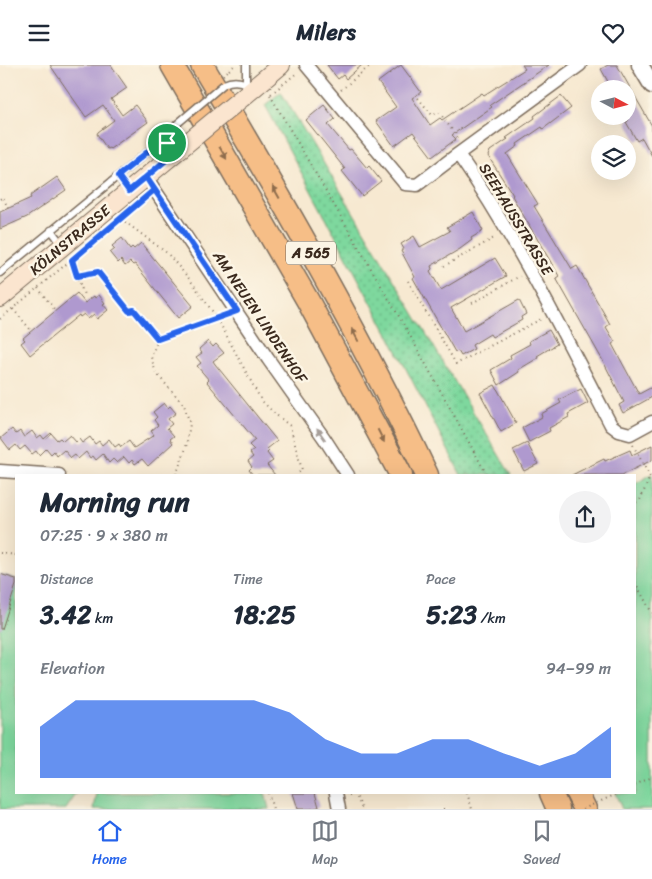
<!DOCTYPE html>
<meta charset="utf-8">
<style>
:root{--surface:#fff;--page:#f2f2f3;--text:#1f2937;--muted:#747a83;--line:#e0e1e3;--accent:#2563eb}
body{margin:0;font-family:Sriracha,sans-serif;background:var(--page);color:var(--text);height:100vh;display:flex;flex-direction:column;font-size:19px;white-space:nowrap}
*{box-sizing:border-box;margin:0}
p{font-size:16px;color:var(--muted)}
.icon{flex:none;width:28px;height:28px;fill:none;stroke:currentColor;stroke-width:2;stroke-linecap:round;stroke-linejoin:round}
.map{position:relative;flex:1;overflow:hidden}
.sheet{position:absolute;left:15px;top:409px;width:621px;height:320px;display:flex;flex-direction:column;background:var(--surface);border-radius:0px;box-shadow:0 5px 20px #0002}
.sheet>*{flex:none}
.needle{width:32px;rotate:97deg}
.controls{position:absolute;left:591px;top:15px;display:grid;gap:10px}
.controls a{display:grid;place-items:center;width:45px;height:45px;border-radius:50%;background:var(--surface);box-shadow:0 5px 20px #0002;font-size:25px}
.pin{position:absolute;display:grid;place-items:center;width:42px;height:42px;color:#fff;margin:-21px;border:2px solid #fff;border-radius:50%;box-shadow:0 1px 5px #0007}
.round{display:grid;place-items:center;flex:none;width:52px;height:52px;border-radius:26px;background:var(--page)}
.overview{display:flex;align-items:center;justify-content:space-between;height:85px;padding:0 25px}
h1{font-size:28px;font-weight:700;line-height:38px}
.figures{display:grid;grid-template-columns:repeat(3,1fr);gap:8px;height:85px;padding:5px 25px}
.figures div{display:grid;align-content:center}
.figures b{font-size:25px;font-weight:700}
.figures small{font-size:14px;font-weight:400}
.figures p{font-size:14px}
.chart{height:140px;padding:10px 25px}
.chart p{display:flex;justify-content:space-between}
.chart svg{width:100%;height:90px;margin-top:5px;fill:var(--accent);opacity:.7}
header{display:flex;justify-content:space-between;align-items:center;height:65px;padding:0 25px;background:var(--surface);font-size:22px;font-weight:700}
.dock{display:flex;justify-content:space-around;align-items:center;height:70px;border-top:1px solid var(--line);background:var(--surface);font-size:14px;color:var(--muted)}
.dock a{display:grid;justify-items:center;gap:2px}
.dock .selected{color:var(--accent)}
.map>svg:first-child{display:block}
.grass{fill:#7ed89e;stroke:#5c815e}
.park{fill:url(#park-dots);stroke:#5c815e}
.building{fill:#af99cf}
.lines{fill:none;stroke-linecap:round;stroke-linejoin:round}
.service-casing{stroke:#7d6d5d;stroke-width:9}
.minor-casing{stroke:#7d6d5d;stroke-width:15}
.tertiary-casing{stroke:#7d6d5d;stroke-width:19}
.secondary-casing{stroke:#7d6d5d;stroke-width:20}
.motorway-casing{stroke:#7d6d5d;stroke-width:25}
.path{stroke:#7d6d5d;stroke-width:2;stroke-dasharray:1 4;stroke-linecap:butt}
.service{stroke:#fff;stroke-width:6}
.minor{stroke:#fff;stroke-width:12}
.tertiary{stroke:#fff;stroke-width:16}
.secondary{stroke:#fbe5cf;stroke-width:18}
.motorway{stroke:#f6be87;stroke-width:22}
.service-bridge-casing{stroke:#7d6d5d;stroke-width:9;stroke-linecap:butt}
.secondary-bridge-casing{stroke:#7d6d5d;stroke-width:20;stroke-linecap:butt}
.path-bridge{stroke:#7d6d5d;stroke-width:2;stroke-dasharray:1 4;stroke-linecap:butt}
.service-bridge{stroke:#fff;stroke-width:6}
.secondary-bridge{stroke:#fbe5cf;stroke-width:18}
.oneway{fill:#8f6d4d}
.oneway2{fill:#a79f9a}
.route-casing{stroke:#fff;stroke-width:10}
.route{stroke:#2563eb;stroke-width:6}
.labels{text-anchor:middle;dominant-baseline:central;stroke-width:5;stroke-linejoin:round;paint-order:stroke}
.shield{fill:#fcf5e5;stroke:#75675a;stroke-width:1}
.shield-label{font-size:14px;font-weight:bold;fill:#3b2a1e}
.street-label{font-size:15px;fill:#3b2a1e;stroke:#fcf5e5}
</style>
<header><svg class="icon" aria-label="menu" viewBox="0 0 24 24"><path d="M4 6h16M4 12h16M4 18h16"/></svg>Milers<svg class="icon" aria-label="heart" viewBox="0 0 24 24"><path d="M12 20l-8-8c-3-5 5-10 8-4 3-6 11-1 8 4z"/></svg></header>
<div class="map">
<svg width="652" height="744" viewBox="0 0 652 744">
<defs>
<pattern id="park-dots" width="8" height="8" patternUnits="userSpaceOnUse" patternTransform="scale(1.25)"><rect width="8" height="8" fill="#7ed89e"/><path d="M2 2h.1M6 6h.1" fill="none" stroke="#68af80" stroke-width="1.8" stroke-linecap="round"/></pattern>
</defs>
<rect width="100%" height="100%" fill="#fcf5e5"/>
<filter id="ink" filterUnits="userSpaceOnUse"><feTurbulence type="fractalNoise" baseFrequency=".02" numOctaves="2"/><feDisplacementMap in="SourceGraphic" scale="10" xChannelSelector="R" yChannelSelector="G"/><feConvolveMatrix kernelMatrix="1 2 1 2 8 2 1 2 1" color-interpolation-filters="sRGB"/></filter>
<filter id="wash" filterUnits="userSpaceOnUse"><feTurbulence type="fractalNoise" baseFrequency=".0096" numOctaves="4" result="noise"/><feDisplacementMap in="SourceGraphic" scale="20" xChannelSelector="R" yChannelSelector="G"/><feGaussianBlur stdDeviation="1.12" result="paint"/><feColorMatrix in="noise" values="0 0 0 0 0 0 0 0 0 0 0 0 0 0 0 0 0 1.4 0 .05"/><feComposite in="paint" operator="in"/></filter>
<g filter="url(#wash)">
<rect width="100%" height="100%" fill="#f7e9d1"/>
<path class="grass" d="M652,409V744H622L615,728H635V419Z
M0,509L16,514V728H77L66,744H0Z
M97,728H265L269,744H94Z"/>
<path class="park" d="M281,27L511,410H461L388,269L265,40Z"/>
<g id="blocks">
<path class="building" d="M50,0H111L127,23L111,34L122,50L135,40L148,57L110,84L109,83L107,84L97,69L98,67L114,55L103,40L86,52Z
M327,0H362L346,14L343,10L338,14Z
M401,0L421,27L412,33L430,60L440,53L442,55L482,28L484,30L525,4L522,0H549L490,40L492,42L452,70L456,74L432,92L413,67L394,81L376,56L396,42L378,17Z
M608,0H617L652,61V91L642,73L637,76L626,57L628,56V24H612L601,4Z
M561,31L571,43L543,64L542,62L517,79L518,81L507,89L538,139L534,141L572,204L577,201L610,259L606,262L615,277L612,279L639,329L652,322V332L623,348L619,340L624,337L603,296L556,213L559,211L512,131L513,130L488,91L490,86L508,74L506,73L535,53L534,51Z
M324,40L335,54L328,60L349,85L351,84L367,103L369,101L381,116L362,131L342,106L345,104L306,55Z
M57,112L66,125L27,152L0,164V147L31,133L30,131Z
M473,147L483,166L471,173L472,175L460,184L431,201L432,204L430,206L441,225L495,193L506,211L451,243L464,266L519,235L526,249L521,252L522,255L492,272L490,269L472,280L474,284L461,291L458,286L455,287L413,213L415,212L401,186L404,184L401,179L414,171L420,182L450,166L447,162Z
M122,173L130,184L132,182L134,184L141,178L193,241L178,253L135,199L133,200L130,197L125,201L121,195L118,198L110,188L115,184L112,181Z
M77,228L85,238L94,231L95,233L99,230L105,238L103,239L108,245L97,254L94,249L88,254L84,249L80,252L79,250L30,290L21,278L25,275L23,273Z
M549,265L557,279L537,291L538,293L518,305L519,307L499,320L491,305L511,293L510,290L530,279L529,276Z
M208,276L213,282L216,279L224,288L213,296L215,299L277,376L267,384L269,386L267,388L273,396L267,400L275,410H253L249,405L252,402L248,396L253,392L250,388L254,385L249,380L255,375L207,317L209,315L197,301L201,298L196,292L202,288L199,284Z
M495,320L516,358L501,367L480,328Z
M581,324L588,338L568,349L569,352L549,363L550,366L529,377L522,363L542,352L541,349L561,338L559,335Z
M164,338L168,343L170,341L176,348L168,354L172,359L167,363L174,371L170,374L173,378L148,401L142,394L135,399L132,395L129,398L124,392L117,398L113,394L109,398L103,389L96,395L93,391L90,393L86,387L78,394L75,390L71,393L64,385L57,391L54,386L51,389L46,383L39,390L36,386L32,389L25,381L20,385L16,380L10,385L1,373L12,364L16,369L20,366L24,372L32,366L37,373L41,370L44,374L51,368L57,375L60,373L63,376L70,370L76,377L79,374L82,378L90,372L95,379L99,376L102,380L109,374L115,382L119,379L121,382L129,376L134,383L154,370L151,366L158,360L154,355L157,352L153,347Z
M527,378L538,399L524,406L513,385Z
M652,380V395L622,410H572L604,394L605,396L630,385L632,390Z
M0,509L16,514V520L2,564H0Z
M293,728H315L319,742L311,744H298Z"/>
</g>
</g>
<g filter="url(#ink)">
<use href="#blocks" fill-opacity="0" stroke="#7d6d5d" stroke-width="1"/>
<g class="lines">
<g class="service-casing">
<path id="service" d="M246,0V19
M224,19C234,14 242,17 252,20
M167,68V77L171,88
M118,111L128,126
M51,165L63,181
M0,208L162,75L177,59"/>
</g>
<g class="minor-casing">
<path id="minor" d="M306,0L405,119L417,120L458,89C517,174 563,268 611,360L619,366L630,369L652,357
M458,89L580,0
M146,112L268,294L324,373L348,410
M0,406L59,410
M336,728L339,744"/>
</g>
<g class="tertiary-casing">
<path id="tertiary" d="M640,0L652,20"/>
</g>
<g class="secondary-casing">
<path id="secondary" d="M243,32L281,0
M0,233L181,83"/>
</g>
<g class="motorway-casing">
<path id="motorway" d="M172,0L308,236L401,410
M202,0C282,134 360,269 427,410
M551,728L558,744
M577,728L585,744"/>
</g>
<path class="path" d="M229,5L235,0
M341,25L371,0
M271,29L298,7
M270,30L408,267L487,410
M418,33L432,50L439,47L458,73
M0,134L3,132L8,143
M121,154L167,188L191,216L217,253L261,335L275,349L290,361L302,405L296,410
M71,195L84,230
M444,201L496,172
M77,211L98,207L129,246L134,245L158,274L226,250
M408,216L456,299L543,253
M38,223L54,244
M472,238L520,211
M13,244L30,264
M0,254L146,133
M158,274L151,292L156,308L184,340L190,359L186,383L176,410
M633,380L650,412L640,435L635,438
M0,488L16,490
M635,517L652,548
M635,720L652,712
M268,728L273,744
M355,728L362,744
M467,728L472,744
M349,730L357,728
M443,744H445"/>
<use href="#service" class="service"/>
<use href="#minor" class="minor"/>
<use href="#tertiary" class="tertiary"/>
<use href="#secondary" class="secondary"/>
<use href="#motorway" class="motorway"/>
<g class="service-bridge-casing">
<path id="service-bridge" d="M177,59L224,19"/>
</g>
<g class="secondary-bridge-casing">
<path id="secondary-bridge" d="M181,83L243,32"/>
</g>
<path class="path-bridge" d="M223,10L229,5
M583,744L619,728"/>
<use href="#service-bridge" class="service-bridge"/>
<use href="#secondary-bridge" class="secondary-bridge"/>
</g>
<defs><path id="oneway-solid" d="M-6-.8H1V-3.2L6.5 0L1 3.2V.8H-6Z" transform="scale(1.25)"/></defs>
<g class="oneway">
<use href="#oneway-solid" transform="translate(223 88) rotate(60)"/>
<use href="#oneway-solid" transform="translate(276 127) rotate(-119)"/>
<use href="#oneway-solid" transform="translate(355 270) rotate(-118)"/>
<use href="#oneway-solid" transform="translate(381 371) rotate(63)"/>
</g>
<use class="oneway2" href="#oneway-solid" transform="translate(321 369) rotate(-125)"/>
</g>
<g class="lines" filter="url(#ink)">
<g class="route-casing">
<path id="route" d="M167,78L172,90L146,112L154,125L72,195L77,211L98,207L129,246L134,245L158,274L237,246L146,112L129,126L118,111L162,75L167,68V78"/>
</g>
<use href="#route" class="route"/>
</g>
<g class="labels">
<rect class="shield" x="286" y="176.5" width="50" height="23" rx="4"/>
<g class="shield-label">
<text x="311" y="188">A 565</text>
</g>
<g class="street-label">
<text transform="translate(516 154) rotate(59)">SEEHAUSSTRASSE</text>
<text transform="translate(70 175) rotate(-40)">KÖLNSTRASSE</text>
<text transform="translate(260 252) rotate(56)">AM NEUEN LINDENHOF</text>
</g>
</g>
</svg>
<div class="controls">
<a><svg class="needle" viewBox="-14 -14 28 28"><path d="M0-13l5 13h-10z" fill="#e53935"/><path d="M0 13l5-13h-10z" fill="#747a83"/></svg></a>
<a><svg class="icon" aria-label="layers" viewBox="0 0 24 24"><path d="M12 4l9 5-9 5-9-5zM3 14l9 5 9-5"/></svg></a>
</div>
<div class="pin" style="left:167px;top:78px;background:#1e9e55"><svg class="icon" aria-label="arrive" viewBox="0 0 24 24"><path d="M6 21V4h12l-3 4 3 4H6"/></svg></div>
<section class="sheet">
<div class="overview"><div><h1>Morning run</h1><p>07:25 · 9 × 380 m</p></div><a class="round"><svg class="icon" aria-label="share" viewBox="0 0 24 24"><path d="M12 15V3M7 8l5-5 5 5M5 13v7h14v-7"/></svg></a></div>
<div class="figures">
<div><p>Distance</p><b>3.42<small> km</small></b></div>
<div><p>Time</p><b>18:25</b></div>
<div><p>Pace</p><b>5:23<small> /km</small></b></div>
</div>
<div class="chart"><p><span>Elevation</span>94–99 m</p>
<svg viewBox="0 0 160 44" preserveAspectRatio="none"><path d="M0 44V19L10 6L20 6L30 6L40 6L50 6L60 6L70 12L80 25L90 32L100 32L110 25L120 25L130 32L140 38L150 32L160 19V44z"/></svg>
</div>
</section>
</div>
<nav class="dock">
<a class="selected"><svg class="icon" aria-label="home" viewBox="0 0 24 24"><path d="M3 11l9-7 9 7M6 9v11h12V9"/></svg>Home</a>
<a><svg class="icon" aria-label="map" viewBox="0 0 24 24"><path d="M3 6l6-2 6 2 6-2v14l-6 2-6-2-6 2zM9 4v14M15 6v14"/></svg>Map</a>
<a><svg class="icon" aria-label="saved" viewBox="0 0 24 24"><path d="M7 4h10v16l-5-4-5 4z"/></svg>Saved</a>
</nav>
